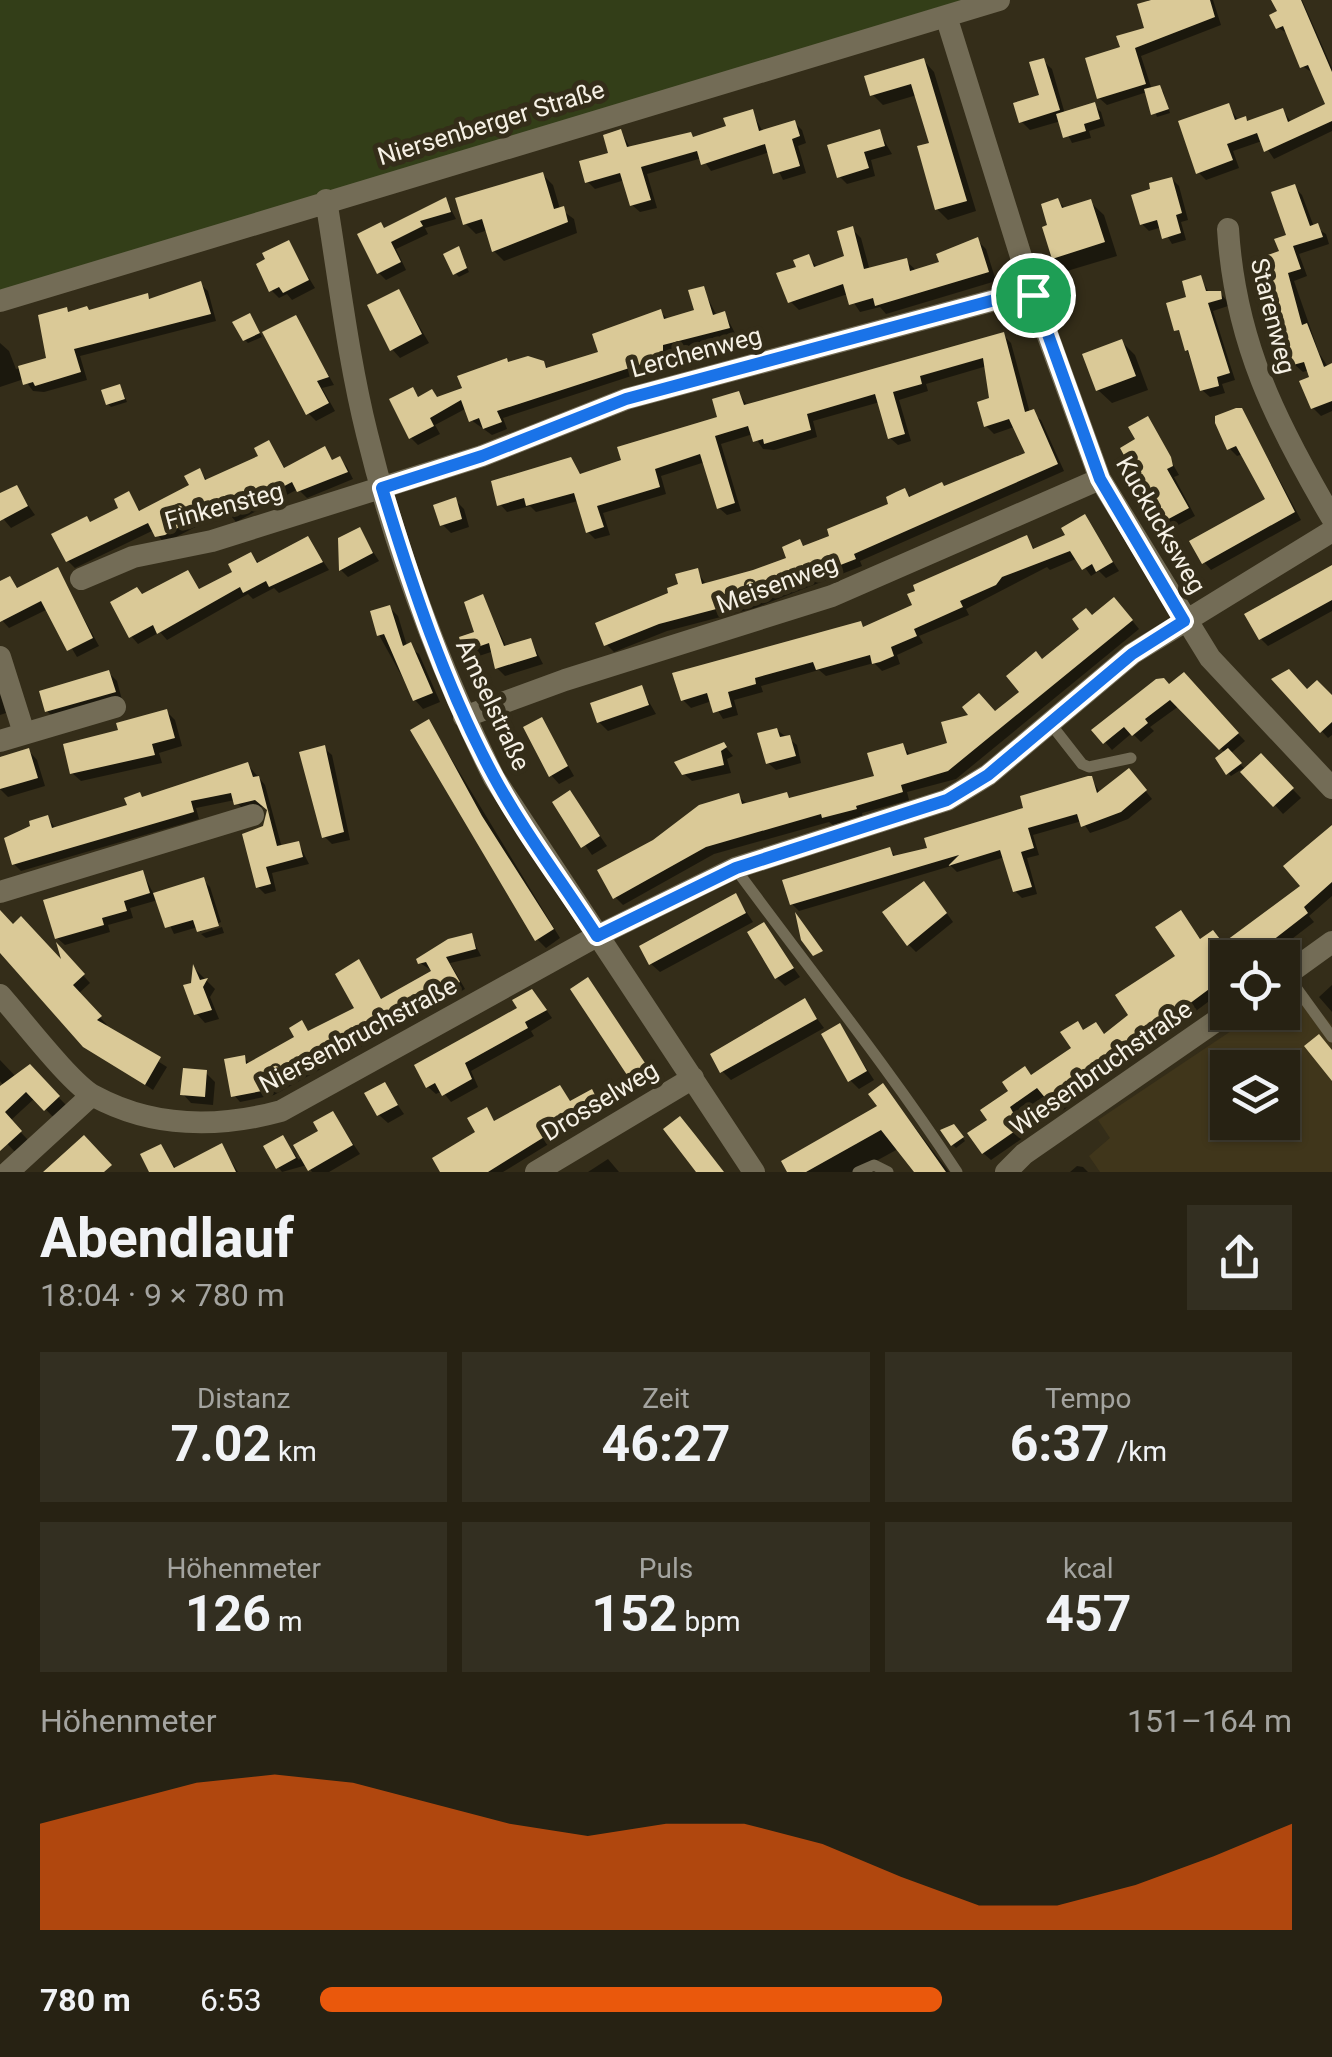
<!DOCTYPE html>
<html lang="de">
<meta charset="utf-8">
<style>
:root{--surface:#272213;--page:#332f21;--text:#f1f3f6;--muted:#a4a4a0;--line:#433f33;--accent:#ea580c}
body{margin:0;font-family:Roboto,sans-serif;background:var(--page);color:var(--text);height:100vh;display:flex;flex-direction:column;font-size:38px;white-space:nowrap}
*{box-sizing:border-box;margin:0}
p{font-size:32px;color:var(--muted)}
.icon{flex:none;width:55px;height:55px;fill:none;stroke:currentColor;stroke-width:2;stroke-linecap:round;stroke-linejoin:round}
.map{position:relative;height:1172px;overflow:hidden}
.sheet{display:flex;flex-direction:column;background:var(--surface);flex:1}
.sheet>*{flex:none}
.buttons{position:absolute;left:1210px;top:940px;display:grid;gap:20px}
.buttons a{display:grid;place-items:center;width:90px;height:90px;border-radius:0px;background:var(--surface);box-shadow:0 2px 8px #0004,0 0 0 2px var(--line);font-size:50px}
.pin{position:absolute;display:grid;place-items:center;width:85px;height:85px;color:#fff;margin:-42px;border:5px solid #fff;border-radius:50%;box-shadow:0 2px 10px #0007}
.round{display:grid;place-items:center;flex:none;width:105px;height:105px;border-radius:0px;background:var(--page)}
.head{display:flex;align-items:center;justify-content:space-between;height:170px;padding:0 40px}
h1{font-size:55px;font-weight:700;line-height:75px}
.metrics{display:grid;grid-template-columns:repeat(3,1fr);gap:15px;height:170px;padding:10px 40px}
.metrics div{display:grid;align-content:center;border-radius:0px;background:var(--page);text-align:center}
.metrics b{font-size:50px;font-weight:700}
.metrics small{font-size:28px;font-weight:400}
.metrics p{font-size:28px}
.chart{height:280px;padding:20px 40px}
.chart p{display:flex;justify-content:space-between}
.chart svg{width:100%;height:180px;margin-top:10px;fill:var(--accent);opacity:.7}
ul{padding:0 40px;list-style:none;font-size:32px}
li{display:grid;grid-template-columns:160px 120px 1fr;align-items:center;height:75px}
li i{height:25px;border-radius:12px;background:var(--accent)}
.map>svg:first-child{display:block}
.built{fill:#40361b;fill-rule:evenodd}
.green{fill:#333e18}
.shadow{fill:#0007}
.building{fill:#dac997}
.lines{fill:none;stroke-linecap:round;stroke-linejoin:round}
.service{stroke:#736c56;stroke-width:11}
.minor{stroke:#736c56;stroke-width:22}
.route-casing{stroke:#fff;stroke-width:20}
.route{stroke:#1a73e8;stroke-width:12}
.labels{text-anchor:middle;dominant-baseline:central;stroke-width:10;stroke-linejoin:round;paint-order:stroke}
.street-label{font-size:25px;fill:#f6f1e5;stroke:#342d19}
</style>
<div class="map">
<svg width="1332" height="1172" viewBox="0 0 1332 1172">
<rect width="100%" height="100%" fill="#342d19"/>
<path class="built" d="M1297,986L1332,1025V1172H1100L1089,1156L1110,1138L1098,1120L1258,1013L1282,1012L1283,996ZM1228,1068H1282V1122H1228Z"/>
<path class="green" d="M0,0H993L0,298Z"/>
<path class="shadow" d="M1148,0H1213L1221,25L1141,56L1152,90L1163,91L1170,113L1157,117L1147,92L1107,105L1099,98L1123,49L1147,30Z
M1274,0H1302L1332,68V131L1274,159L1262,141L1233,151L1239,168L1206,180L1198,172L1228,106L1239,121L1249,123L1283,111L1292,123L1326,107L1313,73L1302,66L1289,34L1278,28L1280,12Z
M924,61L934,72L976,211L948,220L937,209L932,144L917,95L883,105L873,95Z
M1043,61L1052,69L1065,114L1094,105L1101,112L1105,126L1089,131L1091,138L1072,143L1061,121L1030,130L1021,121L1042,97Z
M752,112L763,132L795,123L802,130L806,143L798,146L806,173L783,180L770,152L711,171L702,158L647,174L657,208L640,212L632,205L625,180L595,189L588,182L611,154L621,132L631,149L691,134L695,139L729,128Z
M879,132L892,154L871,160L875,176L847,184L839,176Z
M543,175L553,185L560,209L574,219L577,233L504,261L494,251L488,230L476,234L465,223Z
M1172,179L1179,186L1188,220L1181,222L1186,240L1172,244L1162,227L1149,231L1142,224Z
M1294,187L1302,195L1314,227L1326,234L1329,244L1299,254L1307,276L1294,281L1319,353L1328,367L1332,365V411L1321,416L1313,408L1309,370L1303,372L1287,358L1282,252L1289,237Z
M446,200L456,219L425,228L428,234L396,249L406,270L386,280L379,273L386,230Z
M1058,201L1066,209L1090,202L1104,215L1117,256L1067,271L1054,258L1050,227Z
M852,229L861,238L870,271L906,261L917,271L942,264L977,240L986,249L996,281L886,314L880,307L860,312L848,294L799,310L790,301L799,268L808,257L818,268L847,258Z
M288,243L315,288L292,300L287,294L279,298L271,290Z
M458,249L469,272L459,277L455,273Z
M1200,278L1210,294L1220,293L1227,301L1228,306L1213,311L1235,380L1222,384L1225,393L1210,397L1202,390L1170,305L1189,298Z
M200,284L208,291L216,321L80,356L87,380L44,392L33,391L24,379L0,387V343L9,351L16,369L49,360L66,310L70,314L90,312L147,296L152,301Z
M703,289L717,316L725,314L736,335L669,352L670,361L659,367L503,418L507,429L492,435L471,420L467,408L435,425L440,434L418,445L411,438L412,390L420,398L439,399L509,364L543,363L549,369L601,354L660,312L669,320L698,312Z
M399,292L429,343L400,358L392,349Z
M296,318L334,385L322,388L335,411L316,421L308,413Z
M253,320L262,337L248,343L245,340Z
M1003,335L1011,343L1030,413L1041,420L1064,471L860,561L862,566L755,608L667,631L614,652L606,644L697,571L707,586L789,559L800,542L805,547L832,537L892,505L905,491L912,498L945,489L1028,454L1014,427L994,434L986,426L992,400L987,366L926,384L928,391L899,400L911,441L898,445L890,438L880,402L813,421L817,437L774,450L763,449L753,434L721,444L741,511L727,515L719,508L705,462L661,476L666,494L603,513L610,535L595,539L588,532L578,501L536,512L530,506L507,512L500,504L570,460L582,476L720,418L739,394L748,406Z
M1121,341L1135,355L1148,390L1112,403L1098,390Z
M120,386L127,402L111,407L108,404Z
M1242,410L1301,520L1211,570L1204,562L1268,500L1243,454L1237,456L1229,448Z
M1147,419L1179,475L1174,477L1195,516L1171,529L1163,521L1139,440Z
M269,443L286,470L325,450L334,462L340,459L347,467L353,479L307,498L298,489L236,522L227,511L164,543L154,530L75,568L68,561L92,524L121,509L128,494L141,512L192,486L199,471L208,481L262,457Z
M16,488L35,515L11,528L0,515V496Z
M455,500L464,509L469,527L451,533L442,524Z
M1085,518L1119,571L1106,578L1099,571L1091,576L1078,558L1050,570L1047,567L966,609L969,615L919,636L923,643L897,655L900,664L882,671L874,663L826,676L819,670L761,686L763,692L734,700L738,715L723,719L712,701L691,708L683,700L860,624L866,629L916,607L1026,538L1036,551L1068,537Z
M359,530L379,561L348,577L341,570V540Z
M308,539L329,570L279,593L274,588L253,599L248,594L167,640L160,632L138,644L131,636L143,596L188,573L201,591L236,573L251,555L258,562Z
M57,570L99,646L77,657L48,609L9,628L0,618V584L10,579L19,590Z
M1332,570V611L1268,646L1261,639Z
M482,597L507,648L531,641L543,664L505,676L497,668L494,651L473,658L466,650L477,634Z
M390,608L398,616L407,646L419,654L440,702L423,709L415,700L379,635Z
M1122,608L1139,629L956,779L907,792L909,800L862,813L863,817L833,825L829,822L714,854L623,905L615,897L738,796L748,805L787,795L792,800L877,778L903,746L911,756L950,745L1022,692L1043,662L1093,618Z
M109,673L117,681L122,700L55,719L47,711Z
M1183,676L1245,741L1230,754L1246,770L1261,756L1301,798L1283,814L1242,769L1231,776L1228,773L1225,753L1179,706L1150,727L1154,731L1141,742L1132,733L1112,750L1105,742Z
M1275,680L1332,698V735L1328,738Z
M641,688L656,714L608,731L599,722Z
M0,694L6,713L0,715Z
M167,712L175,720L182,746L159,753L162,763L81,781L72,773L121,731Z
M542,720L574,776L559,784L551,775Z
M429,722L560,938L546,948L537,939Z
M777,730L797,745L801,763L776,770L768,763Z
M724,745L733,756L727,759L731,773L692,781L684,774Z
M324,748L332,755L350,840L332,844L325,837Z
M29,751L37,760L45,786L8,797L0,789V759Z
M248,765L265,785L282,848L299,844L309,864L272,873L276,891L265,894L258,887L270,811L265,806L244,811L235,800L196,808L199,819L21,871L14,864L48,818L56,829Z
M1091,778L1100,793L1135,778L1152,799L1128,819L1105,828L1090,833L1082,821L1033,835L1039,855L1027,858L1037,894L1022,898L1015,891L1005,857L957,872L951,866L799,911L792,904L889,850L897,857L930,850Z
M570,793L607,846L592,855L555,802Z
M1332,853V896L1309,916L1314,922L1267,958H1228V987L1061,1112L1046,1095L1016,1115L1027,1135L991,1160L983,1153L990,1120L1032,1077L1074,1048L1085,1032L1106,1036L1132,1016L1178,957L1181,913L1202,941L1224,946L1303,886Z
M143,873L154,895L203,880L210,887L221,922L200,932L198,927L174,934L158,900L130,908L133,918L108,925L110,932L65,945L57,938Z
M931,891L953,922L916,952L909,945Z
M736,896L753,922L660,972L651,964Z
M0,922L66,968L61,951L90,983L78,994L107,1025L104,1027L167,1067L153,1090L95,1051L0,949Z
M763,925L800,977L785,986L777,978Z
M222,927L224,933L206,938L201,934Z
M471,936L481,956L450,963L465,989L274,1095L240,1102L234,1095L244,1058L250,1064L297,1038L302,1024L309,1032L357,1009L358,962L383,1001L434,972L420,963Z
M195,969L215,989L210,997L219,1019L205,1023L197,1014Z
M588,981L656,1079L642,1088L574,990Z
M1332,985V1012L1319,997Z
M535,994L552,1018L531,1031L534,1036L471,1071L478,1087L451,1102L442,1091L436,1094L428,1087Z
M804,1001L824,1028L731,1080L722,1071Z
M839,1026L874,1080L859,1089L850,1080Z
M0,1060L18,1079L30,1068L66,1105L53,1117L35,1098L10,1121L28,1140L15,1152L0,1136V1096L7,1090L0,1081Z
M206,1073L215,1082L213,1105L191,1103L183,1094Z
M384,1085L404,1114L388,1123L379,1115Z
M883,1086L949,1172H916L898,1149L856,1172H790L880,1107Z
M560,1088L571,1103L591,1092L604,1110L503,1172H442L479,1132L486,1110L496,1123Z
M333,1114L360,1154L329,1172H312L307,1165L282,1172L278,1167L283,1138L299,1160Z
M958,1131L965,1141L956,1148L953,1145Z
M221,1146L238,1172H152L161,1147L176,1169Z
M608,1159L619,1172H588Z
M1077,1166L1083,1167L1088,1172H1070Z"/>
<path class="building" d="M1151,0H1210L1215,17L1135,48L1146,84L1097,99L1085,58L1120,47L1116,36L1144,28L1137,4Z
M1271,0H1301L1332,72V121L1264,152L1257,133L1227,144L1233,160L1196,174L1178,121L1229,103L1235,120L1246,116L1247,121L1283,108L1288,122L1325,104L1308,65L1300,68L1283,26L1276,29L1269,15L1277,11Z
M924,58L967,201L935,210L917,146L929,143L911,84L870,96L864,76Z
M1044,58L1060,110L1019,123L1013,103L1039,95L1029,62Z
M1160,85L1169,109L1151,115L1144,89Z
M1095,102L1100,119L1084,124L1086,131L1063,138L1056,114Z
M753,109L759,131L795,120L800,136L792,139L800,166L773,174L765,144L701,165L697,151L641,167L651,200L630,206L620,173L585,183L579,161L608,153L603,135L621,129L627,147L691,132L693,137L726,126L723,118Z
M880,129L885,146L864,152L869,168L837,178L827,145Z
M543,172L554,209L564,206L568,222L492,252L482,219L463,225L455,198Z
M1172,177L1182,213L1176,215L1181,233L1162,239L1157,220L1140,225L1131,195L1150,189L1149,183Z
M1295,184L1310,226L1318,223L1323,237L1293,246L1301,269L1288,273L1302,325L1307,323L1324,367L1332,363V401L1311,409L1299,381L1309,377L1304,362L1293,365L1290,358L1285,360L1259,258L1279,251L1274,239L1286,235L1271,192Z
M446,197L451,212L420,221L423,226L391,242L401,262L377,274L357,234L381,222L384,228Z
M1058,198L1062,208L1091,199L1105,242L1052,259L1042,227L1047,225L1041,204Z
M853,226L864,269L907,258L910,271L939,262L936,254L978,237L989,272L875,306L873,298L849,305L843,284L788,303L776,273L796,267L793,260L809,254L814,267L844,256L837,231Z
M289,240L309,280L283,293L279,287L269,292L256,264L265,259L262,253Z
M459,246L467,268L453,275L443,254Z
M1201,275L1206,291H1221L1222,299L1208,303L1230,373L1217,377L1219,386L1200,391L1188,350L1185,351L1179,330L1174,331L1166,303L1186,297L1182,281Z
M201,281L211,314L74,349L81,372L35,386L33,382L23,385L18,366L46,358L38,315L67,307L68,312L87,306L89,310L148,293L149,299Z
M704,286L713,315L725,311L730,328L663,345V353L651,361L497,411L502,422L483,429L479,418L469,422L461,400L430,418L434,426L409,439L389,399L413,387L418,397L432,389L437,397L462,388L457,376L507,358L508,362L528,356L544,361L546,368L598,352L592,334L661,309L664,319L694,310L688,290Z
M399,289L422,334L390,351L367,305Z
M250,313L260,333L243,341L232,322Z
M296,315L329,377L317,381L329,403L306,415L262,332Z
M1004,332L1025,412L1034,409L1058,464L854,554L856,559L747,601L659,624L604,646L595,623L668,593L667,588L678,584L675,574L698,568L702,584L753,570L786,558L782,547L800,539L803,546L829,536L827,529L888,504L886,497L896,492L905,488L909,497L942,482L944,486L1025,453L1009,419L984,427L977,402L989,398L983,358L920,376L922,384L893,392L905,434L888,439L875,394L807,414L811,430L764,444L763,439L753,442L748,426L715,436L735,503L717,509L700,454L655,469L660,487L597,506L604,527L586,533L574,493L526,506L524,498L497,506L491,481L571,457L580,474L621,460L617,447L717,417L712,399L739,391L744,405Z
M1122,339L1136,376L1096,391L1082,354Z
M120,384L125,399L106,405L101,390Z
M1236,408H1242L1295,512L1202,564L1189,541L1265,499L1236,446L1227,450L1215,423V416Z
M1148,416L1171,457L1173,466L1167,469L1189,508L1161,523L1120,448L1135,439L1128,427Z
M269,440L284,468L325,446L332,460L340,456L348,472L297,492L292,482L227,516L221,504L165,535L155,537L148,523L66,562L51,534L87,516L90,522L118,508L114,499L129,491L139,511L189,485L184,476L200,468L205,480L258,456L254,448Z
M17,485L28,506L0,521V493Z
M456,497L462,519L440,526L433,505Z
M1085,514L1113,562L1096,572L1092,564L1082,570L1070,551L1002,577L996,585L960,601L963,607L914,629L917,636L891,647L894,656L880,662L872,664L870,655L816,670L813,662L755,678L756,684L728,692L732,707L713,713L707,693L681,701L672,673L861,621L863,627L912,605L907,594L915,591L913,585L1027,535L1033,549L1065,535L1061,528Z
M360,527L373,553L339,571L338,538Z
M308,536L323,562L269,587L266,581L243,593L240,587L157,634L153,625L129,638L110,602L137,587L142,594L188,570L199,589L232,572L228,564L251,552L257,563Z
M1332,565V600L1259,640L1244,614Z
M58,567L93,638L67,651L41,601L0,622V581L10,576L17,588Z
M483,594L504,646L531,638L537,656L495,669L489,643L463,652L459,637L474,632L464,602Z
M1114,597L1133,620L948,771L901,785L903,792L856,806L857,809L822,818L821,814L706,847L613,899L597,870L653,840L699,805L739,793L742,804L787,792L789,798L874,776L867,753L903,743L907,755L947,743L941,722L968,715L962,707L979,693L995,711L1019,692L1006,676L1036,651L1042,659L1079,629L1072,619L1086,608L1092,615Z
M390,605L403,646L411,642L433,693L413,701L384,634L377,636L370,611Z
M1289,669L1307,689L1317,680L1332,695V722L1320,733L1271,679Z
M109,670L116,692L45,712L39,691Z
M1184,672L1239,733L1219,750L1170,700L1145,719L1148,723L1132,736L1124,727L1103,744L1091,730L1156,679L1164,678L1169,684Z
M642,685L649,705L597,723L590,703Z
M167,709L175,738L152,744L155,755L70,774L63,744L118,730L116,723Z
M542,717L568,766L549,777L523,727Z
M429,719L482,816L554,929L535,941L410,730Z
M777,728L780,737L790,735L796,756L766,764L757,733Z
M724,742L727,747L721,751L724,765L682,775L674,762Z
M325,745L344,832L322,838L299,752Z
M29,748L38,778L0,789V757Z
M1228,748L1242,763L1226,775L1215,758Z
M1261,753L1294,788L1273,807L1240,772Z
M248,762L253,777L259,776L277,846L299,841L303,857L266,867L271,884L256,888L242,834L263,826L267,810L255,800L234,805L231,793L191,801L194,812L12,865L4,838L30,826L29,821L48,815L52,828L127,805L124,798L140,792L142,797Z
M1129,768L1147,790L1121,812L1081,827L1077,814L1028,828L1034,848L1021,852L1032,887L1013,892L1000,850L948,866L959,855L790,905L782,880L890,847L893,856L927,848L924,838L1023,808L1020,796L1088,776H1092L1097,793Z
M570,790L600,836L581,848L552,802Z
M1332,825V882L1304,907L1308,913L1250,958H1228V975L1052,1106L1037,1088L1010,1107L1021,1127L982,1154L967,1133L987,1120L980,1110L1008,1091L1002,1082L1025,1066L1031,1075L1071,1048L1060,1032L1078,1021L1083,1030L1096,1022L1104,1034L1128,1015L1115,995L1175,956L1155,927L1181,910L1200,939L1213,930L1223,943L1300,886L1283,866Z
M143,870L150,893L124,901L127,911L102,918L104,925L55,939L43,900Z
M204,877L219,926L197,932L193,920L165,928L153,893Z
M924,881L947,913L907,946L882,912Z
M736,893L746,913L649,965L639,946Z
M0,910L13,924L21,916L61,959L56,942L85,974L73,985L102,1016L97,1020L161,1057L145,1085L83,1047L0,953Z
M795,912L823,951L813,956L801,940Z
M764,922L794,968L775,979L747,932Z
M472,933L476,949L446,957L460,982L297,1075L267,1090L231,1097L224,1059L245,1055L246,1064L294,1037L289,1028L302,1020L308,1031L354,1008L335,974L359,959L381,999L431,971L426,962L418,964L416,959L448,939Z
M193,964L200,980L208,978L203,987L212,1010L194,1015L183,985L191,983Z
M588,977L649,1069L631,1081L570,989Z
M532,989L547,1010L525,1022L528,1028L465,1063L472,1079L442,1096L435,1083L426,1088L414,1065L517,1008L512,1000Z
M805,998L817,1019L720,1073L710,1054Z
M840,1023L867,1071L848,1082L821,1034Z
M1319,1034L1332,1050V1081L1304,1046Z
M30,1064L60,1096L44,1111L26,1092L5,1112L22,1131L0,1151V1086Z
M183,1068L207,1070L205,1097L180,1095Z
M385,1082L398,1105L377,1116L364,1093Z
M883,1083L946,1172H914L881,1130L806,1172H787L781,1161L877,1106L868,1094Z
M560,1085L570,1101L592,1089L599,1103L488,1172H440L432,1158L475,1132L467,1118L487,1107L494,1121Z
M333,1111L353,1145L308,1171L293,1145L318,1131L313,1122Z
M680,1116L696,1136L724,1172H696L663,1129Z
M954,1124L964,1137L951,1146L940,1130Z
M84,1135L112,1165L104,1172H43Z
M283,1135L296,1158L276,1169L263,1146Z
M222,1143L236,1172H149L140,1154L161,1144L174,1168Z"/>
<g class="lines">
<path class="service" d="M1050,723L1082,764L1089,767L1131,758
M735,868C810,970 888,1067 957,1172
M1287,975L1332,1037
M858,1172L874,1165L888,1172"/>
<path class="minor" d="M946,16L1033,295L1100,479L1210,658L1332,788
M326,200C339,278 348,358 367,434C396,553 440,668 494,778L754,1172
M1228,229C1235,342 1276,423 1332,518
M0,301L999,0
M81,579L133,557L212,541L482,456L626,399L1032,290
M0,657L24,733
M464,717L565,680L832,596L1100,479
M0,741L115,707
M0,892L253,815
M1282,978L1332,942
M0,995C21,1018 70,1083 94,1096C153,1128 219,1128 281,1111L597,936L735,868L947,800L988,775L1132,654L1332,531
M8,1172L92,1095
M536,1172L693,1078
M1006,1172L1024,1154L1229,1012"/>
</g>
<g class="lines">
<g class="route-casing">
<path id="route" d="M1032,290L1100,479L1184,621L1132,654L988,775L947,800L736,868L597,936C563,883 523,831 493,775C444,683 412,586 382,488L482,456L626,399Z"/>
</g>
<use href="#route" class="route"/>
</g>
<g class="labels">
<g class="street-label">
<text transform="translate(491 123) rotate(-17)">Niersenberger Straße</text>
<text transform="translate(1273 316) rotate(76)">Starenweg</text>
<text transform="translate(696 352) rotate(-15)">Lerchenweg</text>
<text transform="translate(224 506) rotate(-15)">Finkensteg</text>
<text transform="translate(1161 525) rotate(60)">Kuckucksweg</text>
<text transform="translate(777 584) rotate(-20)">Meisenweg</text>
<text transform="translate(493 705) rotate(65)">Amselstraße</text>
<text transform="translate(358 1035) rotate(-28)">Niersenbruchstraße</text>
<text transform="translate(1101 1068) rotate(-35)">Wiesenbruchstraße</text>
<text transform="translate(600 1101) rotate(-31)">Drosselweg</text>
</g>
</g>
</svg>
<div class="buttons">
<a><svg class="icon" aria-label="locate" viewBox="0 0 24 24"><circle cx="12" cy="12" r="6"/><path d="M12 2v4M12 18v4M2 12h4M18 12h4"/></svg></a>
<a><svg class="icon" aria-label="layers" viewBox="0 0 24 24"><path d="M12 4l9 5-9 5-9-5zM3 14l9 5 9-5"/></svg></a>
</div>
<div class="pin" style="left:1033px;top:295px;background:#1e9e55"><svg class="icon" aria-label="arrive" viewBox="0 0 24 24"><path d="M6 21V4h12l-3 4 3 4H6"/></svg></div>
</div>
<section class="sheet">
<div class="head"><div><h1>Abendlauf</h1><p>18:04 · 9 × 780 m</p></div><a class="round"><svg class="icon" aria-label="share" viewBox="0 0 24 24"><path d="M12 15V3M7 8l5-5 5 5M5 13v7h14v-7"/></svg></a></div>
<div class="metrics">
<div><p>Distanz</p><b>7.02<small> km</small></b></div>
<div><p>Zeit</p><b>46:27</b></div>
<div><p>Tempo</p><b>6:37<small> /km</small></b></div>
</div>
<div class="metrics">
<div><p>Höhenmeter</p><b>126<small> m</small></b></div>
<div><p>Puls</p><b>152<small> bpm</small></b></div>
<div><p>kcal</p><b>457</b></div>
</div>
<div class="chart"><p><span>Höhenmeter</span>151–164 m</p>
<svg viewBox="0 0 160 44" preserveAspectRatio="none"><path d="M0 44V18L10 13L20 8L30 6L40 8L50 13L60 18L70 21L80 18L90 18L100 23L110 31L120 38L130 38L140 33L150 26L160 18V44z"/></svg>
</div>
<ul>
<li><b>780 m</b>6:53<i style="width:64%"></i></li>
</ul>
</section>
